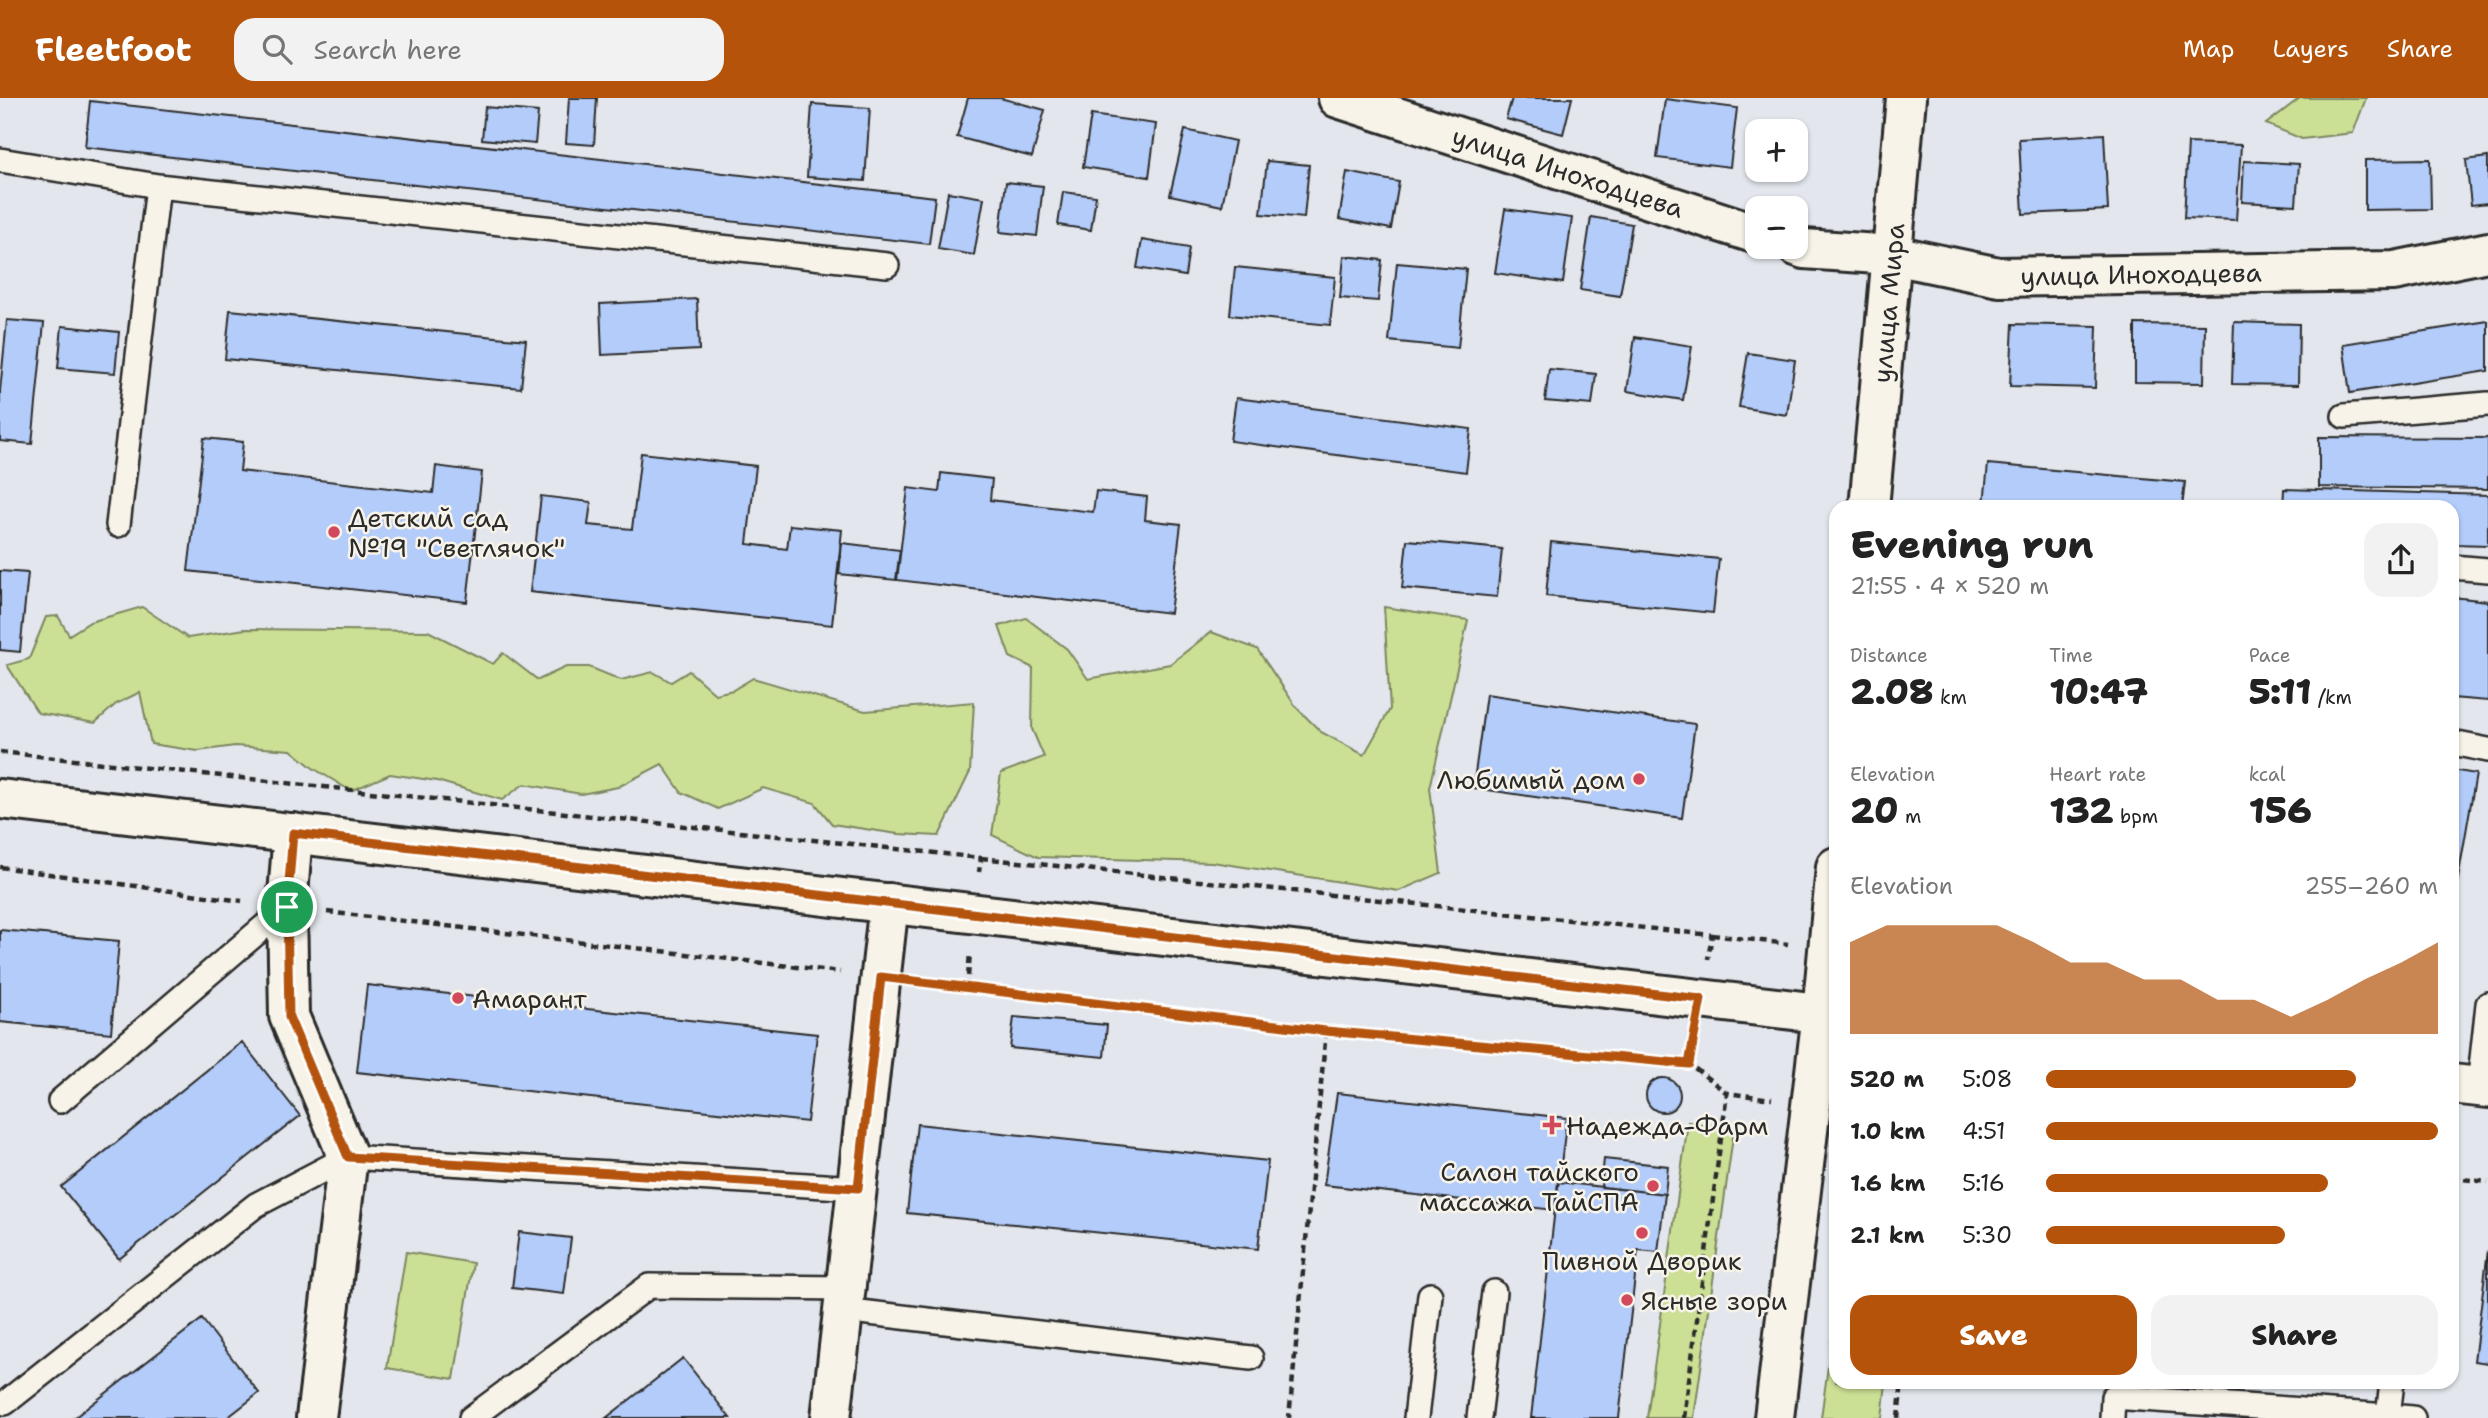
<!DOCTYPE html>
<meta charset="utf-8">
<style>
:root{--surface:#fff;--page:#f2f2f2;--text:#222;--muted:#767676;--accent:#b45309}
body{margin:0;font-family:"Shantell Sans",sans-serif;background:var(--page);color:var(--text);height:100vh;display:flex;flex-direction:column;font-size:26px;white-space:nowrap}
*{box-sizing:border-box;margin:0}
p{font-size:23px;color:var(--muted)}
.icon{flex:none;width:38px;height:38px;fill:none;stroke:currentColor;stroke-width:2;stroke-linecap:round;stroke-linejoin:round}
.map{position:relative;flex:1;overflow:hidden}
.sheet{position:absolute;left:1829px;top:402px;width:630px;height:889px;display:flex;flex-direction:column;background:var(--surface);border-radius:21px;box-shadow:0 2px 5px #0004}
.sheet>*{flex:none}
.controls{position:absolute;left:1745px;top:21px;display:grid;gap:14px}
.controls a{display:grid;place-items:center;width:63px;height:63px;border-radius:14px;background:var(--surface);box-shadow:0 2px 5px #0004;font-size:35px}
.pin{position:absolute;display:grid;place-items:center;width:60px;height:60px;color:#fff;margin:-30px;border:4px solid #fff;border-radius:50%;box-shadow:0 2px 7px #0007}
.round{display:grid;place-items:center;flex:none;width:74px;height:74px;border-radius:21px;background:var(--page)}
.summary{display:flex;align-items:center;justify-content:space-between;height:119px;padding:0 21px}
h1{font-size:38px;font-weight:800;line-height:52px}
.metrics{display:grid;grid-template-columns:repeat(3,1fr);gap:10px;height:119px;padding:7px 21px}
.metrics div{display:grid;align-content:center}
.metrics b{font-size:35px;font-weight:800}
.metrics small{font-size:19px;font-weight:400}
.metrics p{font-size:19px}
.chart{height:196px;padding:14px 21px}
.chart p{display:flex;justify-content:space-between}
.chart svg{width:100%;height:126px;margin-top:7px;fill:var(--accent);opacity:.7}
.primary-button{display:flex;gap:14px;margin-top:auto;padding:14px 21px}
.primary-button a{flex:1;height:80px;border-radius:21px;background:var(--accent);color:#fff;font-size:28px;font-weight:800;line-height:80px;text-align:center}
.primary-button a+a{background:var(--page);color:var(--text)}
ul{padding:0 21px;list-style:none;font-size:23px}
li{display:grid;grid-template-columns:112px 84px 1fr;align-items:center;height:52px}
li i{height:18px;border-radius:9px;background:var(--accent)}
header{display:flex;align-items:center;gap:42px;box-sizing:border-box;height:98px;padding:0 35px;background:var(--accent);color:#fff}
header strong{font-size:33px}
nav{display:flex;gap:38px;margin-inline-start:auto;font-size:24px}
.search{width:490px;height:63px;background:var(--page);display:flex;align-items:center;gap:18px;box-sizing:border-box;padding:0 24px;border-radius:21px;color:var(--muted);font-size:26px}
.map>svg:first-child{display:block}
.green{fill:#cce095;stroke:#7c8660;stroke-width:2}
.building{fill:#b3ccfa;stroke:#2b2b2b;stroke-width:2}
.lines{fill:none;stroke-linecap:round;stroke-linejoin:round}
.service-casing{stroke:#2b2b2b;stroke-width:28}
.minor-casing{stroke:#2b2b2b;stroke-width:44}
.tertiary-casing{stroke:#2b2b2b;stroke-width:44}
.secondary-casing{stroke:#2b2b2b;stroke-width:44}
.path{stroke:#2b2b2b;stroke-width:4.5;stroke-dasharray:7 5;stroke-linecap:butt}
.service{stroke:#f7f3e8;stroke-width:23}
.minor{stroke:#f7f3e8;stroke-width:38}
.tertiary{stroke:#f7f3e8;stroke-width:38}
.secondary{stroke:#f7f3e8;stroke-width:38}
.route-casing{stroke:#fff;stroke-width:14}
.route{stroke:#b45309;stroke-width:9}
.poi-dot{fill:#d1495b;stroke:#f7f3e8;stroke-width:2.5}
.labels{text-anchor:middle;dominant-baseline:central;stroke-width:5;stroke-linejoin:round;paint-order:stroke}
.street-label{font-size:26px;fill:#2b2b2b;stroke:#f7f3e8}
.poi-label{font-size:26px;fill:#2b2b2b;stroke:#f7f3e8;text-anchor:start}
</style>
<header>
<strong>Fleetfoot</strong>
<div class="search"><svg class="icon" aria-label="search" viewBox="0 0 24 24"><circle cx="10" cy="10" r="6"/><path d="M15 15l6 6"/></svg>Search here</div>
<nav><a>Map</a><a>Layers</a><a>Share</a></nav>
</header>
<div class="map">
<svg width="2488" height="1320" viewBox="0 0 2488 1320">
<rect width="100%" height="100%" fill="#e3e7ed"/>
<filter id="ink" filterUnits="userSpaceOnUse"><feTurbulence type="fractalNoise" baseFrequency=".0143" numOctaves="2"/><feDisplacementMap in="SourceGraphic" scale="14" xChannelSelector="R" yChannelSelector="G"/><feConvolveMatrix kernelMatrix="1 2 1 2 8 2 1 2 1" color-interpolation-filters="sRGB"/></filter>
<g filter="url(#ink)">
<path class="green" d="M2300,0H2366L2353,35L2302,41L2266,26Z
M142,509L188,540L245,531L428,533L493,566L503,555L538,582L566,569H589L621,582L653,574L671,584L689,573L715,596L733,592L753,580L865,613L974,604L970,674L939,738L898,736L832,726L815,705L763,690L718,711L681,694L662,666L618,689L581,696L524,686L502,702L437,683L390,676L351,693L313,670L291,652L235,648L198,653L151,646L140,594L116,606L95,625L38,615L7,567L29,561L46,519L58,518L69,537L90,524Z
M1384,509L1468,522L1430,690L1441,775L1399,793L1212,764L1038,759L992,737L1001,675L1044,659L1032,631L1033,570L1010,559L999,528L1026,520L1067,551L1088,581L1170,566L1211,534L1257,551L1297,610L1321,634L1364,657L1390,611Z
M1688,1024L1734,1031L1694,1320H1647Z
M406,1154L473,1165L454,1281L387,1270Z
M1836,1209V1284L1886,1285L1882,1320H1821Z"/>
<path class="building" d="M569,0H597L594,47L566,45Z
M968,0H1000L1045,12L1032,59L957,39Z
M1512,0H1572L1563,36L1506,21Z
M1665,1L1737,10L1730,69L1657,60Z
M90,3L935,99L929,146L85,49Z
M812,6L870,10L865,83L807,79Z
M485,9L538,14L535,46L482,41Z
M1091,17L1156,26L1149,79L1083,69Z
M1185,32L1235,43L1222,108L1170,97Z
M2104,36L2108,112L2023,116L2019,41Z
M2188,45L2241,47L2236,122L2184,120Z
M2488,59V105L2471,107L2466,62Z
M2430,61L2431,111L2365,112V62Z
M1267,63L1309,67L1304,120L1261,116Z
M2244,63L2299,66L2296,107L2242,104Z
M1347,74L1399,84L1391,131L1339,121Z
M1006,84L1043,88L1037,138L1000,134Z
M948,94L984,100L974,157L938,151Z
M1063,94L1096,98L1091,132L1058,127Z
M1505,111L1572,120L1563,185L1495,175Z
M1591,119L1632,126L1620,198L1580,192Z
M1142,142L1189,150L1185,178L1137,170Z
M1344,158L1382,162L1378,203L1340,200Z
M1397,165L1466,171L1458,250L1389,243Z
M1235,169L1335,179L1330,227L1230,217Z
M697,201L699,252L602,257L600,206Z
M230,212L526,242L521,290L225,261Z
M7,222L44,225L32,346L0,343V293Z
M2488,223V273L2350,295L2343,246Z
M2234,224L2299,226L2298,287L2232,286Z
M2013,226L2097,228L2095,290L2010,288Z
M2135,226L2205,227L2204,285L2135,284Z
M62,228L119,234L115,275L58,270Z
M1635,239L1692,248L1683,302L1627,293Z
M1748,255L1795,262L1787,317L1739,309Z
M1549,271L1596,276L1592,307L1545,303Z
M1236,300L1471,331L1466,374L1230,343Z
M2319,339L2488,340V391L2319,389Z
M204,340L243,344L240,373L433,395L436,368L482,374L467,504L188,473Z
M641,355L756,368L747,446L787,451L790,427L842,432L832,527L530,494L541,398L591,404L588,427L632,431Z
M1988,366L2185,384L2182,410H2019L1984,406Z
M941,375L992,381L990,402L1093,414L1096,393L1147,399L1145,422L1181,426L1170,515L897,482L908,390L939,394Z
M2284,391L2488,397V447L2452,446V410H2283Z
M1407,442L1502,451L1497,499L1402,490Z
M1551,444L1719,461L1713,515L1546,498Z
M842,445L900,452L896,482L839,476Z
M0,473L28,475L20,554L0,552Z
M2452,499L2488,503V603L2452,600Z
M1486,596L1695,626L1682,720L1473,690Z
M2452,672L2476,676L2453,810H2452Z
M0,832L119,843L111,935L0,924Z
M367,887L817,936L807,1024L357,974Z
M1014,919L1107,927L1104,959L1010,950Z
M242,944L300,1018L119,1161L61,1089Z
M1646 997a17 17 0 1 1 34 0a17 17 0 1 1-34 0Z
M1337,995L1567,1020L1555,1112L1324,1087Z
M917,1026L1268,1063L1258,1151L907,1115Z
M1604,1061L1668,1068L1665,1096L1601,1089Z
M1558,1084L1665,1096L1658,1154L1638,1152L1619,1320H1531Z
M519,1134L571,1140L564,1196L512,1190Z
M2488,1152V1265L2474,1263Z
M202,1221L259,1295L227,1320H74Z
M683,1260L730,1320H606L637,1296Z"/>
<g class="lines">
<g class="service-casing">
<path id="service" d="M0,62L158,88L887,167
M2344,318L2488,306
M118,427L158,88
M2452,469L2488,472
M2452,645L2488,652
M2479,988L2488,906
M60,1003L287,809
M843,1212L1251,1260
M2392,1284L2388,1318L2413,1320
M5,1305L256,1107L348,1059L857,1090
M471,1320L649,1188L846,1190
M1416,1320L1430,1197
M1479,1320L1494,1194
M2112,1320L2113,1299L2388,1318"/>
</g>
<g class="minor-casing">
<path id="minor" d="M1338,0L1757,136
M1796,148L1804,151L1893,157L1999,179L2394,173L2488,154
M293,735L287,809L289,918L348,1059L316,1320
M831,1320L889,805"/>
</g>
<g class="tertiary-casing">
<path id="tertiary" d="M1869,410L1906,0
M1774,1320L1822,915L1836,769"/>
</g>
<g class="secondary-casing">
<path id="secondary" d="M0,701L1836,917
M2452,986L2488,990"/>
</g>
<path class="path" d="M0,654L981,760L979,774
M981,760L1712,837L1708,861
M0,769L242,803
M327,814L840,874
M1712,837L1788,846
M921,884L1326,933L1289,1320
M967,890L970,855
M1326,933L1689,966L1727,995L1772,1001
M1689,966L1694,942
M2452,1080L2488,1084
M1684,1320L1727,995
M1898,1320L1902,1284"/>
<use href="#service" class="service"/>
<use href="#minor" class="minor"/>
<use href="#tertiary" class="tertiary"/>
<use href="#secondary" class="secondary"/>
</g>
</g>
<g class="lines" filter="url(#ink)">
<g class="route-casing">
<path id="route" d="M293,735L1701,901L1689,966L1326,933L881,879L858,1090L348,1059L289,919L287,809Z"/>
</g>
<use href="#route" class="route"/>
</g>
<g class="poi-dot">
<circle cx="334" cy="434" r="7"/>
<circle cx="1639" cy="681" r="7"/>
<circle cx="458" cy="900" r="7"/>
<path d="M1548.5 1016.5h7v7h7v7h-7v7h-7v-7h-7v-7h7z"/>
<circle cx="1653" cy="1088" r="7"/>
<circle cx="1642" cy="1135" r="7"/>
<circle cx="1627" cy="1202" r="7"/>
</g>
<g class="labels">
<g class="street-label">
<text transform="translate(1568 74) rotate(18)">улица Иноходцева</text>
<text transform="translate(2141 176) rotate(-1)">улица Иноходцева</text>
<text transform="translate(1888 205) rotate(-85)">улица Мира</text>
</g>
<g class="poi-label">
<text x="348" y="419">Детский сад<tspan x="348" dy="30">№19 "Светлячок"</tspan></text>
<text x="1625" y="681" text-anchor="end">Любимый дом</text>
<text x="472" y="900">Амарант</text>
<text x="1566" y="1027">Надежда-Фарм</text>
<text x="1639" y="1073" text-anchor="end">Салон тайского<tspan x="1639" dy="30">массажа ТайСПА</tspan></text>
<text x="1642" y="1162" text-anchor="middle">Пивной Дворик</text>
<text x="1641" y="1202">Ясные зори</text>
</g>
</g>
</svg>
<div class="controls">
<a>+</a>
<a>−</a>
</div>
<div class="pin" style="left:287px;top:809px;background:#1e9e55"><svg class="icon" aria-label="arrive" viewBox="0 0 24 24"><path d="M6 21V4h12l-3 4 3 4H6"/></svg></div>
<section class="sheet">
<div class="summary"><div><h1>Evening run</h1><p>21:55 · 4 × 520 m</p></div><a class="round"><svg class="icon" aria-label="share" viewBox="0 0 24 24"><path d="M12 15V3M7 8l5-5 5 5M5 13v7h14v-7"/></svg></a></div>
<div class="metrics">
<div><p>Distance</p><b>2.08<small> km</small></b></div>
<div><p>Time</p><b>10:47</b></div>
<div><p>Pace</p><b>5:11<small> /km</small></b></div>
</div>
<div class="metrics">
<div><p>Elevation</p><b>20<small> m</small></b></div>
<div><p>Heart rate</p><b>132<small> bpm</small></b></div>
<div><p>kcal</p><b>156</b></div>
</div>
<div class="chart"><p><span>Elevation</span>255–260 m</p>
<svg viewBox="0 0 160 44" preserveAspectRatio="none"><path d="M0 44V12L10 6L20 6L30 6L40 6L50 12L60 19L70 19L80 25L90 25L100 32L110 32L120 38L130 32L140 25L150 19L160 12V44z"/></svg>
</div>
<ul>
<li><b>520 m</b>5:08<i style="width:79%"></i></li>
<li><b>1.0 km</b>4:51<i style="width:100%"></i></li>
<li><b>1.6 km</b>5:16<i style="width:72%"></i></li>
<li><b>2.1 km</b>5:30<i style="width:61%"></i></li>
</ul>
<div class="primary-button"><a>Save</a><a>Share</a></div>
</section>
</div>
